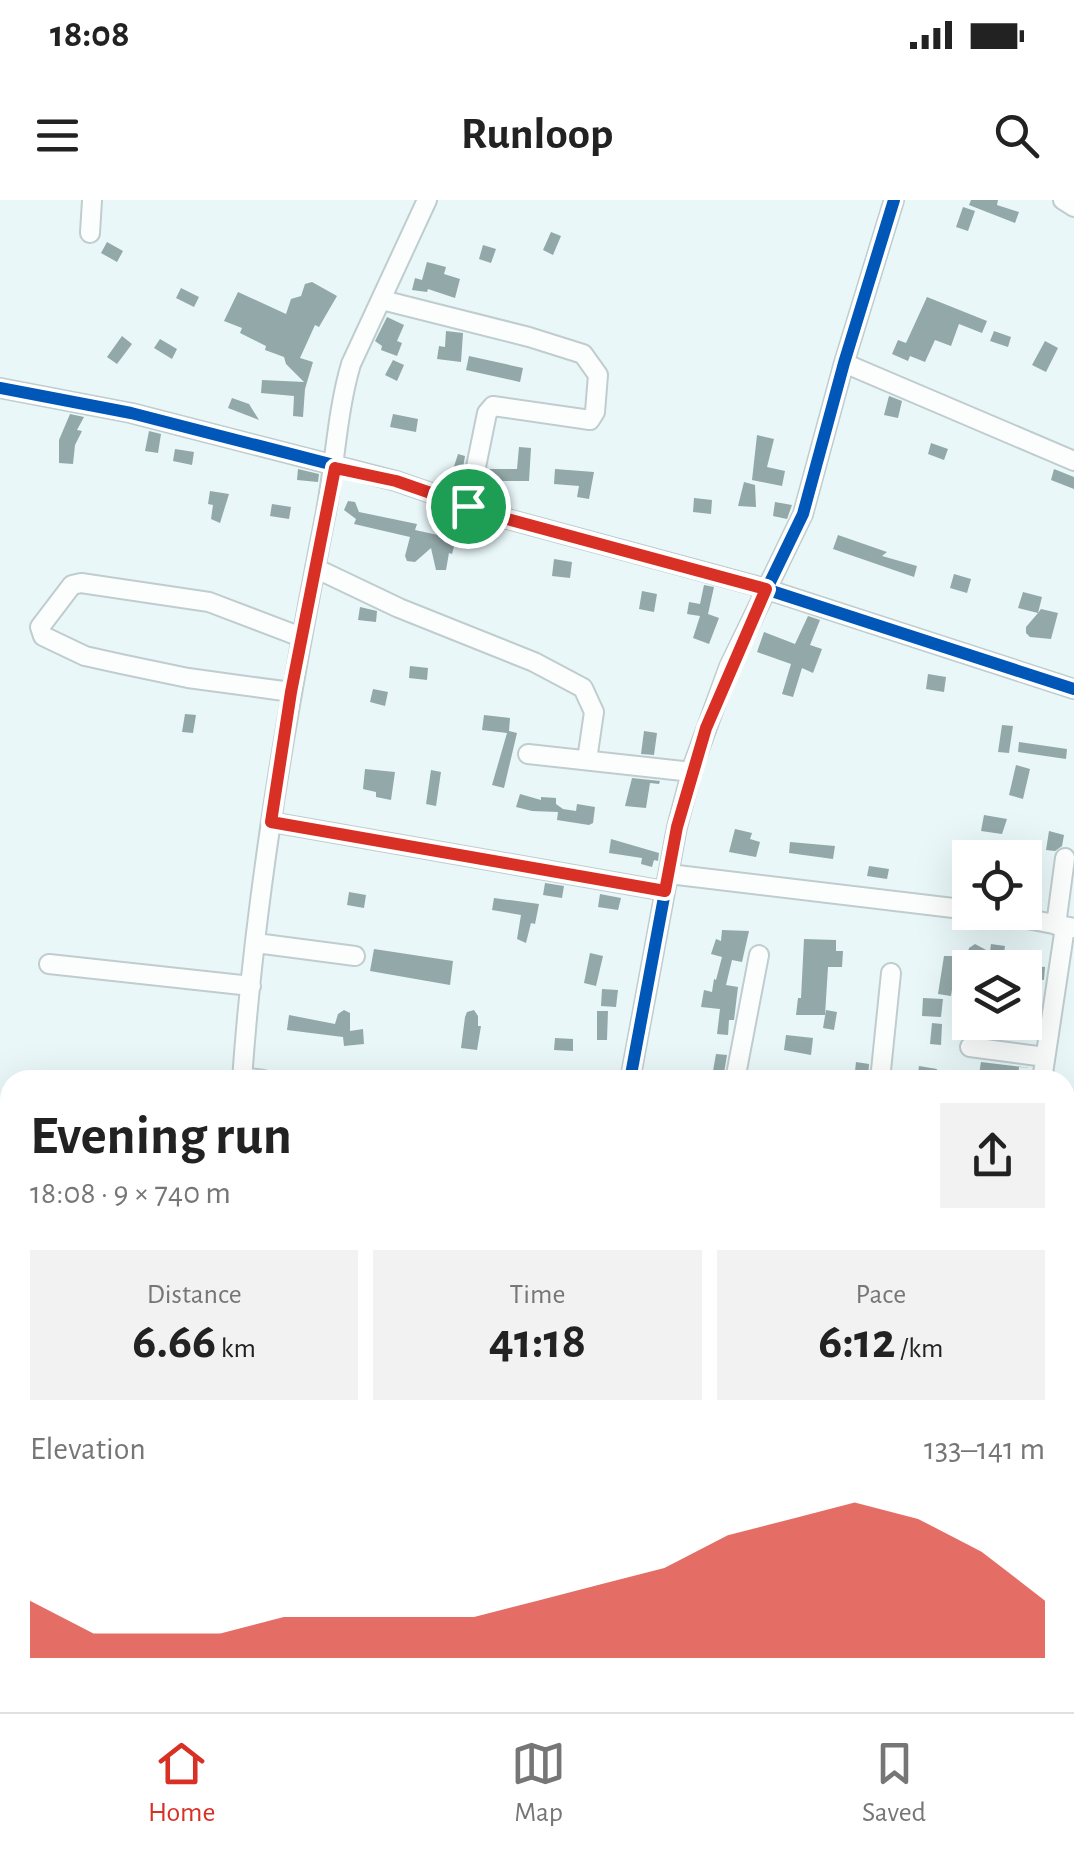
<!DOCTYPE html>
<meta charset="utf-8">
<style>
:root{--surface:#fff;--page:#f2f2f2;--text:#222;--muted:#767676;--line:#e0e0e0;--accent:#d93025}
body{margin:0;font-family:"Alegreya Sans",sans-serif;background:var(--page);color:var(--text);height:100vh;display:flex;flex-direction:column;font-size:38px;white-space:nowrap}
*{box-sizing:border-box;margin:0}
p{font-size:32px;color:var(--muted)}
.icon{flex:none;width:55px;height:55px;fill:none;stroke:currentColor;stroke-width:2;stroke-linecap:round;stroke-linejoin:round}
.map{position:relative;flex:1;overflow:hidden}
.details{position:absolute;left:0px;top:870px;width:1075px;height:642px;display:flex;flex-direction:column;background:var(--surface);border-radius:30px 30px 0 0;box-shadow:0 10px 40px #0002}
.details>*{flex:none}
.controls{position:absolute;left:952px;top:640px;display:grid;gap:20px}
.controls a{display:grid;place-items:center;width:90px;height:90px;border-radius:0px;background:var(--surface);box-shadow:0 10px 40px #0002;font-size:50px}
.pin{position:absolute;display:grid;place-items:center;width:85px;height:85px;color:#fff;margin:-42px;border:5px solid #fff;border-radius:50%;box-shadow:0 2px 10px #0007}
.round{display:grid;place-items:center;flex:none;width:105px;height:105px;border-radius:0px;background:var(--page)}
.headline{display:flex;align-items:center;justify-content:space-between;height:170px;padding:0 30px}
h1{font-size:55px;font-weight:600;line-height:75px}
.stats{display:grid;grid-template-columns:repeat(3,1fr);gap:15px;height:170px;padding:10px 30px}
.stats div{display:grid;align-content:center;border-radius:0px;background:var(--page);text-align:center}
.stats b{font-size:50px;font-weight:600}
.stats small{font-size:28px;font-weight:400}
.stats p{font-size:28px}
.chart{height:280px;padding:20px 30px}
.chart p{display:flex;justify-content:space-between}
.chart svg{width:100%;height:180px;margin-top:10px;fill:var(--accent);opacity:.7}
.status{display:flex;justify-content:space-between;align-items:center;height:70px;padding:0 50px;background:var(--surface);direction:ltr}
.status svg{height:28px;fill:currentColor}
header{display:flex;justify-content:space-between;align-items:center;height:130px;padding:0 30px;background:var(--surface);font-size:45px;font-weight:600}
.tabs{display:flex;justify-content:space-around;align-items:center;height:140px;border-top:2px solid var(--line);background:var(--surface);font-size:28px;color:var(--muted)}
.tabs a{display:grid;justify-items:center;gap:5px}
.tabs .selected{color:var(--accent)}
.map>svg:first-child{display:block}
.building{fill:#93a8a9}
.lines{fill:none;stroke-linecap:round;stroke-linejoin:round}
.minor-casing{stroke:#bfcdce;stroke-width:22}
.minor{stroke:#fcfefe;stroke-width:18}
.cycleway-casing{stroke:#fff;stroke-width:19}
.cycleway{stroke:#0057b8;stroke-width:12}
.route-casing{stroke:#fff;stroke-width:20}
.route{stroke:#d93025;stroke-width:12}
</style>
<div class="status"><b>18:08</b><svg viewBox="0 0 49 12"><path d="M0 12V9h3v3zM5 12V6h3v6zM10 12V3h3v9zM15 12V0h3v12zM26 1h20v11H26zM47 4h2v5h-2z"/></svg></div>
<header><svg class="icon" aria-label="menu" viewBox="0 0 24 24"><path d="M4 6h16M4 12h16M4 18h16"/></svg>Runloop<svg class="icon" aria-label="search" viewBox="0 0 24 24"><circle cx="10" cy="10" r="6"/><path d="M15 15l6 6"/></svg></header>
<div class="map">
<svg width="1074" height="1512" viewBox="0 0 1074 1512">
<rect width="100%" height="100%" fill="#e9f7f9"/>
<path class="building" d="M971,0H998L997,5L1019,12L1015,23L969,5Z
M963,7L975,11L968,31L956,27Z
M551,32L561,36L553,55L543,50Z
M107,42L123,51L117,62L101,53Z
M483,45L496,49L491,63L479,59Z
M427,62L446,67L444,74L460,79L455,98L428,89L427,92L412,90L415,78L422,80Z
M312,82L337,96L319,127L315,125L300,158L313,162L305,189L303,217L293,216L294,196L261,193L262,180L304,182L286,164L284,157L265,150L266,146L240,133L242,128L224,121L238,92L286,114L291,99L301,96L305,84Z
M181,88L199,97L194,107L176,98Z
M927,97L987,121L982,133L959,124L951,146L935,140L925,162L910,156L908,161L892,154L898,140L906,143Z
M387,117L404,125L397,141L402,143L397,156L381,150L382,146L375,141Z
M446,131L463,133L461,162L437,159L439,146L445,147Z
M994,131L1011,137L1008,147L990,141Z
M122,136L132,144L117,164L107,157Z
M160,139L177,149L172,159L154,148Z
M1045,141L1058,148L1046,172L1032,165Z
M469,156L523,168L520,182L466,170Z
M393,160L404,165L397,181L385,175Z
M889,196L902,201L898,218L884,215Z
M232,198L249,204L259,220L228,208Z
M70,214L84,217L77,230L82,231L75,245L73,264L59,263V240Z
M393,214L418,219L416,232L390,227Z
M149,231L161,234L158,253L145,251Z
M757,235L774,239L767,267L785,271L782,286L752,280Z
M931,243L948,249L944,260L928,254Z
M519,247L531,248L529,281H490V269H517Z
M175,249L194,252L192,265L173,261Z
M458,254L465,256L461,279L451,276Z
M298,269L319,274L318,282L297,280Z
M555,269L594,272L589,299L577,297L579,286L554,284Z
M1054,269L1074,277V289L1051,280Z
M744,282L755,285L756,307L738,306Z
M210,291L229,294L220,323L211,319L213,305L208,304Z
M694,298L712,300L711,314L693,312Z
M348,301L355,302L359,312L417,324L415,330L456,339L452,354L449,353L446,370H436L431,348L415,362L407,361L405,356L410,337L354,324L356,319L344,310Z
M775,302L792,305L787,319L773,316Z
M272,304L291,307L289,319L270,316Z
M838,335L887,352L882,356L917,366L914,377L833,349Z
M554,359L572,362L570,378L552,376Z
M954,374L971,379L967,393L950,388Z
M704,385L714,387L708,414L719,418L709,444L693,438L700,416L687,414L689,402L700,404Z
M642,391L657,394L654,412L639,409Z
M1023,392L1042,397L1038,413L1041,409L1058,413L1051,439L1030,437L1026,433V427L1038,413L1018,408Z
M360,407L377,411L376,422L358,420Z
M808,416L820,420L810,445L822,449L813,473L802,468L793,497L782,494L791,464L757,452L764,432L795,444Z
M410,466L428,468L427,480L409,478Z
M928,474L946,477L944,492L926,489Z
M373,489L388,492L385,506L370,502Z
M185,514L196,515L193,533L182,532Z
M484,515L510,518L509,531L517,533L504,588L492,585L507,533L482,530Z
M1002,525L1013,526L1009,553L998,552Z
M644,531L657,533L654,555L641,554Z
M1019,542L1067,549L1066,559L1018,552Z
M1016,565L1030,569L1023,599L1009,595Z
M365,569L395,572L391,600L376,597V592L363,589Z
M431,570L441,572L436,606L426,604Z
M632,578L660,581L659,584L650,583L646,608L625,606Z
M520,594L541,600V597L556,598V604L563,609L576,611L577,604L595,607L593,623L589,625L557,620L558,612L532,611L516,607Z
M984,615L1007,619L1002,634L981,631Z
M735,629L752,633L750,639L760,642L756,657L729,652Z
M1049,631L1064,635L1062,646L1055,651L1046,650Z
M611,639L659,653L658,661L654,660L652,667L641,664L642,658L609,653Z
M790,642L835,646L833,659L789,653Z
M869,666L889,669L887,679L867,676Z
M545,683L564,686L562,698L543,695Z
M349,692L366,695L364,708L347,705Z
M600,694L621,698L618,710L598,707Z
M494,698L539,704L535,724L531,723L526,743L517,739L521,715L492,710Z
M722,730L749,731L742,762L732,760L726,785L738,787L734,820H729L728,835L717,834L720,809L701,807L704,790L712,792L714,779L716,780L722,757L711,754L716,739L721,741Z
M804,739L836,740V751H843L842,767H828L825,815H796L798,798H801Z
M991,744L1005,746L1003,760L1007,764L988,763L967,755L969,748L975,744L990,752Z
M374,749L453,761L450,785L370,771Z
M590,753L603,756L596,786L584,783Z
M944,756H957L951,796L938,794Z
M1025,765L1045,767L1044,780L1025,778Z
M602,789L618,790L616,807L601,806Z
M923,798L943,799L941,817L922,816Z
M344,810L350,813V831L363,829L364,844L344,846L343,837L287,830L289,815L335,824L338,814Z
M474,810L478,816V826H481L477,850L461,848L465,817L467,812Z
M826,810L837,812L834,830L823,828Z
M597,811H608L607,840H597Z
M932,823L942,824L941,845L930,844Z
M786,835L813,838L811,855L784,850Z
M555,838L573,839V851L554,850Z
M716,854L727,855L724,873L713,871Z
M856,862L869,864L868,880H854Z
M981,862L1014,866L1031,868L1019,867L1018,880L979,874Z
M919,866L937,869L935,880H917Z"/>
<g class="lines">
<g class="minor-casing">
<path id="minor" d="M1063,0L1074,7
M90,33L92,0
M382,100L529,137L583,154L598,175L595,212L590,220L493,206L487,213L468,306
M844,163L1074,261
M0,188L131,213L396,281L500,317L753,385L1074,489
M315,368L399,408L534,462L583,488L594,512L587,560
M291,492L188,478L121,464L85,456L43,436L40,427L72,385L81,383L209,402L301,437
M528,554L692,572
M271,622L665,691
M669,674L970,710
M992,712L1074,728
M1056,725L1065,658
M256,743L355,756
M49,764L251,786
M970,847L1045,857
M242,877L263,880
M242,880C255,692 288,506 324,322C335,270 336,215 351,164L427,0
M630,880L677,627L694,563L729,467L803,314L844,163L894,0
M735,880L759,755
M880,880L891,773
M1042,880L1065,727
M1065,1001L1074,1003
M1065,1423L1074,1426
M1065,1495H1074
M573,1502V1512
M710,1502V1512
M145,1512L148,1502
M790,1512L922,1502"/>
</g>
<use href="#minor" class="minor"/>
<g class="cycleway-casing">
<path id="cycleway" d="M0,188L131,213L396,281L500,317L753,385L1074,489
M630,880L677,627L694,563L729,467L803,314L844,163L894,0"/>
</g>
<use href="#cycleway" class="cycleway"/>
</g>
<g class="lines">
<g class="route-casing">
<path id="route" d="M335,268L396,281L500,317L766,389L706,528L677,627L665,691L271,622L291,492Z"/>
</g>
<use href="#route" class="route"/>
</g>
</svg>
<div class="controls">
<a><svg class="icon" aria-label="locate" viewBox="0 0 24 24"><circle cx="12" cy="12" r="6"/><path d="M12 2v4M12 18v4M2 12h4M18 12h4"/></svg></a>
<a><svg class="icon" aria-label="layers" viewBox="0 0 24 24"><path d="M12 4l9 5-9 5-9-5zM3 14l9 5 9-5"/></svg></a>
</div>
<div class="pin" style="left:468px;top:306px;background:#1e9e55"><svg class="icon" aria-label="arrive" viewBox="0 0 24 24"><path d="M6 21V4h12l-3 4 3 4H6"/></svg></div>
<section class="details">
<div class="headline"><div><h1>Evening run</h1><p>18:08 · 9 × 740 m</p></div><a class="round"><svg class="icon" aria-label="share" viewBox="0 0 24 24"><path d="M12 15V3M7 8l5-5 5 5M5 13v7h14v-7"/></svg></a></div>
<div class="stats">
<div><p>Distance</p><b>6.66<small> km</small></b></div>
<div><p>Time</p><b>41:18</b></div>
<div><p>Pace</p><b>6:12<small> /km</small></b></div>
</div>
<div class="chart"><p><span>Elevation</span>133–141 m</p>
<svg viewBox="0 0 160 44" preserveAspectRatio="none"><path d="M0 44V30L10 38L20 38L30 38L40 34L50 34L60 34L70 34L80 30L90 26L100 22L110 14L120 10L130 6L140 10L150 18L160 30V44z"/></svg>
</div>
</section>
</div>
<nav class="tabs">
<a class="selected"><svg class="icon" aria-label="home" viewBox="0 0 24 24"><path d="M3 11l9-7 9 7M6 9v11h12V9"/></svg>Home</a>
<a><svg class="icon" aria-label="map" viewBox="0 0 24 24"><path d="M3 6l6-2 6 2 6-2v14l-6 2-6-2-6 2zM9 4v14M15 6v14"/></svg>Map</a>
<a><svg class="icon" aria-label="saved" viewBox="0 0 24 24"><path d="M7 4h10v16l-5-4-5 4z"/></svg>Saved</a>
</nav>
